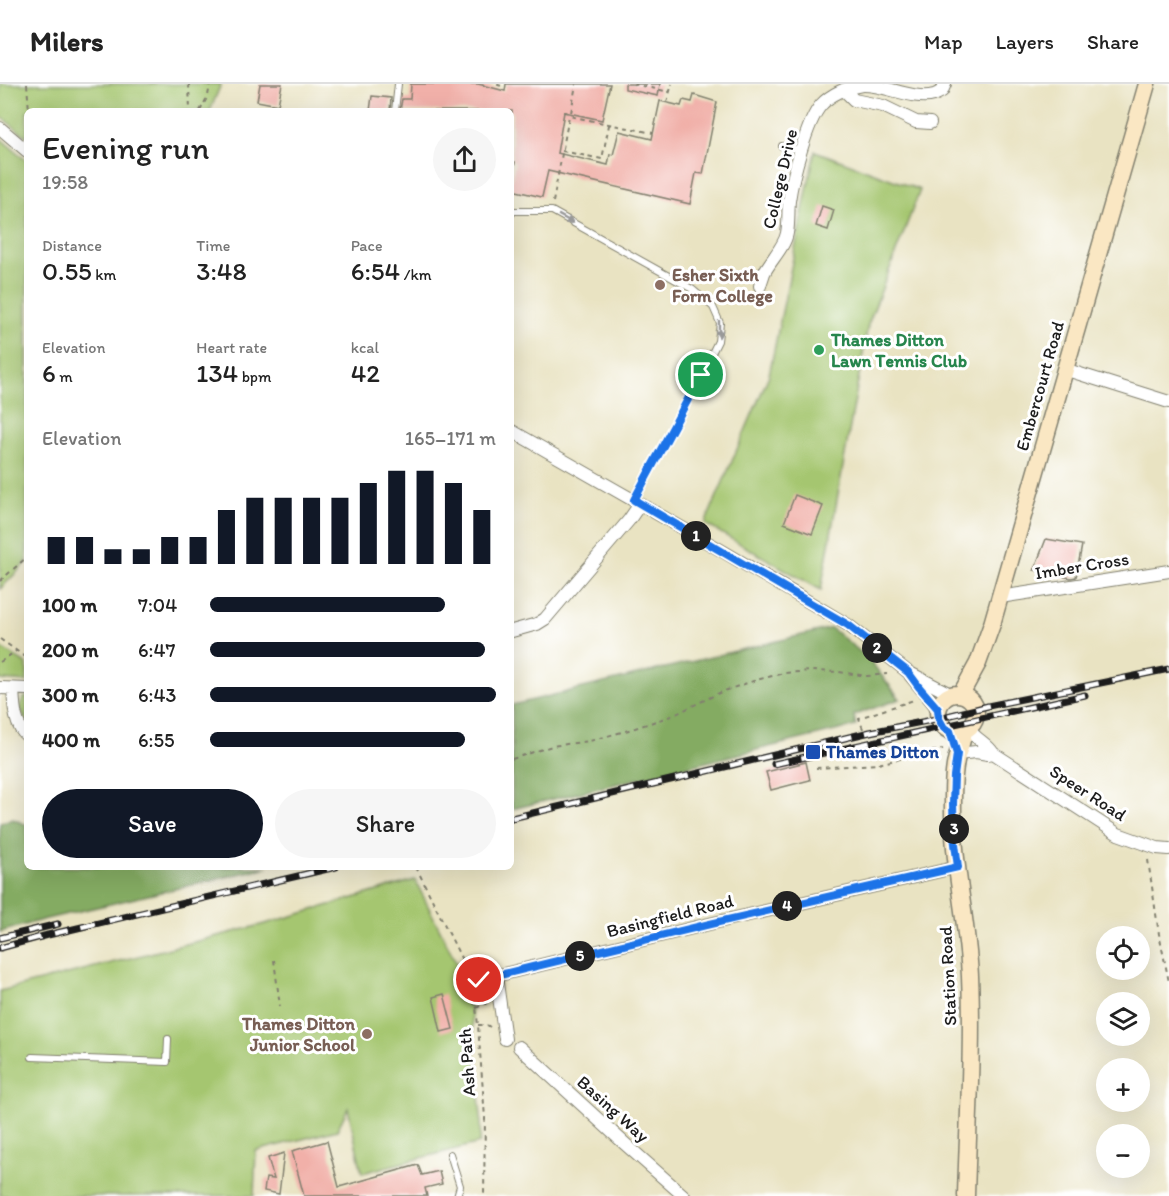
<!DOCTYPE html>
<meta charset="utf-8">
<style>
:root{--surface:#fff;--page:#f6f6f6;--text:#222;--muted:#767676;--line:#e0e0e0;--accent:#111827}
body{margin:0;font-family:Itim,sans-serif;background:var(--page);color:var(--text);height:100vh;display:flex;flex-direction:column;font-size:22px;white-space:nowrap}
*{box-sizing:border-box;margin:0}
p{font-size:20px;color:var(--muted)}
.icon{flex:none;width:33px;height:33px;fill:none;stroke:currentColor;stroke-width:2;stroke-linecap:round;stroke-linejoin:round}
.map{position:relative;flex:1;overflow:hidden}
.side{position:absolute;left:24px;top:24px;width:490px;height:762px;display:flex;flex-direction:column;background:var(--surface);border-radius:9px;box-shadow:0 6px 24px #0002}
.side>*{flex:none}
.controls{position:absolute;left:1096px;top:842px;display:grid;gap:12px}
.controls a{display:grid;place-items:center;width:54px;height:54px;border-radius:50%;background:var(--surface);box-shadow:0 6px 24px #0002;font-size:30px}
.pin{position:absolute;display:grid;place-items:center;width:51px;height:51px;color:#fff;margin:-26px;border:3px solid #fff;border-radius:50%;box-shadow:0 2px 6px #0007}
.km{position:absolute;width:30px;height:30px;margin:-15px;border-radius:50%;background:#222;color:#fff;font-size:16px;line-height:30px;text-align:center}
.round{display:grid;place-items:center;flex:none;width:63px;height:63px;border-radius:32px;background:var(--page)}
.head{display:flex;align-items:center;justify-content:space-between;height:102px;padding:0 18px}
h1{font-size:33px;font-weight:600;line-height:45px}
.figures{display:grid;grid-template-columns:repeat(3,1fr);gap:9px;height:102px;padding:6px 18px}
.figures div{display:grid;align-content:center}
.figures b{font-size:26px;font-weight:600}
.figures small{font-size:16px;font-weight:400}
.figures p{font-size:16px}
.chart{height:168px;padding:12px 18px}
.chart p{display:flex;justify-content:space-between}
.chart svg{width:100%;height:108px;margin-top:6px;stroke:var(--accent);stroke-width:6}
.cta{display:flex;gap:12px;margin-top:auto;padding:12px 18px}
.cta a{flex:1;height:69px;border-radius:36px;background:var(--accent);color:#fff;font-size:24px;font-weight:600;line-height:69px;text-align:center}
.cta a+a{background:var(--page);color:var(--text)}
ul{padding:0 18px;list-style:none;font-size:20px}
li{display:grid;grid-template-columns:96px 72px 1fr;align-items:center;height:45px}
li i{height:15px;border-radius:8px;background:var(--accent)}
header{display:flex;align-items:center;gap:36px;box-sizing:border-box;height:84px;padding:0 30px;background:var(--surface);border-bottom:2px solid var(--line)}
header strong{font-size:28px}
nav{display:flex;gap:33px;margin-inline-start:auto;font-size:21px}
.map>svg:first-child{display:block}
.green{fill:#a5c66f;stroke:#607146;stroke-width:1.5}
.forest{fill:#84ab62;stroke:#50643f;stroke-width:1.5}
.building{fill:#f1b0a9}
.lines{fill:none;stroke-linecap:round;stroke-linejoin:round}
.lane-casing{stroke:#82806f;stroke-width:8}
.street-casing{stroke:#82806f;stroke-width:14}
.secondary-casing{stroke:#82806f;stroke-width:19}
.path{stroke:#82806f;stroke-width:2;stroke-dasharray:4.5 4.5;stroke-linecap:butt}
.lane{stroke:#fff;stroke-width:6}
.street{stroke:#fff;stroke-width:12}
.secondary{stroke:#fae7c3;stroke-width:16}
.rail-casing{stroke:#1c1c1c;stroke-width:7}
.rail{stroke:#fff;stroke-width:4.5;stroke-dasharray:14;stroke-linecap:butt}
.oneway{fill:#999}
.route-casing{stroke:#fff;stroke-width:12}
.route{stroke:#1a73e8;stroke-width:8}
.education-dot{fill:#8d6e63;stroke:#fff;stroke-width:2}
.leisure-dot{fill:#2e9e5b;stroke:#fff;stroke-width:2}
.transit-dot{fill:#1a4fb4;stroke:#fff;stroke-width:2}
.labels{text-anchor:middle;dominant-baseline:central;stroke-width:6;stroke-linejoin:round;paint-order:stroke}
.street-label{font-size:18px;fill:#1c1c1c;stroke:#fff}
.education-label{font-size:18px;font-weight:bold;fill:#785e54;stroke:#fff;text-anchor:start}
.leisure-label{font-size:18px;font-weight:bold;fill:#27864d;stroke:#fff;text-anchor:start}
.transit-label{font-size:18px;font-weight:bold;fill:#164399;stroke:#fff;text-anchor:start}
</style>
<header>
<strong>Milers</strong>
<nav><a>Map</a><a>Layers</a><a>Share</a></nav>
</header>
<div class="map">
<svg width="1169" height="1112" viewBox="0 0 1169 1112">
<rect width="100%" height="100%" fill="#fff"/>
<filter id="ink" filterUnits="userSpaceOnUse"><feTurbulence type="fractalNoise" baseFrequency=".0167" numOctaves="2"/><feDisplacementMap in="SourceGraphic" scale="12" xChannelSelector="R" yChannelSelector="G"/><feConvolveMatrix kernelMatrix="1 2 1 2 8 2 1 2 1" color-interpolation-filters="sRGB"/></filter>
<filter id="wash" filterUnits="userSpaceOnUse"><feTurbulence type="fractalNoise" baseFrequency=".008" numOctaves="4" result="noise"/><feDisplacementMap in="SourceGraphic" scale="24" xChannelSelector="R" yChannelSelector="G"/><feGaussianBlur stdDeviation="1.35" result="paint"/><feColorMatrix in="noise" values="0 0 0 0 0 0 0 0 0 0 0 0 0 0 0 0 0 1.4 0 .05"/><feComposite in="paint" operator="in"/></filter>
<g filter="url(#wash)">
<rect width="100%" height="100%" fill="#e9e3c2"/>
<path class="green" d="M0,0H221L210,27H27V53L0,32Z
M0,54L27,77V478L0,505Z
M815,67L920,106L868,241L821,506L705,440L769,291Z
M0,563L27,581V598L0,596Z
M27,612V643L20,622L23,615Z
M415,796L458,882L471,926L481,1033L480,1059L362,1089L348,1024L337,1046L256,1067L254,1112H0V907L265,840Z"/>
<path class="forest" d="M831,544L868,574L900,615L854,631L856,642L512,725V621Z
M13,735L27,741V783H268L42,836L0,848V739Z"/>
<g id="blocks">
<path class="building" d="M260,0H282L278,21L257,17Z
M411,0H478L505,7L506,0H610L602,36L564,28L557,69L608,81L610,70L613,71L619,47L652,55L660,17L681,22L683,16L692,18L694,11L717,18L703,90L696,89L690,120L548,87L542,113L512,106V95L515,78L512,77V27H400L402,15H410Z
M625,0H660L658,12L625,5Z
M372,12L391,14L390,27H370Z
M822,122L834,126L828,146L816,142Z
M795,411L823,422L812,450L784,439Z
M1046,455L1082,461L1076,493L1071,494L1034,486Z
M806,678L810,696L771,706L766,688Z
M444,910L453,945L441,948L433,913Z
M327,1057L339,1103L418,1081L422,1091L439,1087L442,1100L425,1104L427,1112H304L292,1067Z
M284,1069L279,1110L264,1107L266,1094L274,1095L268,1074Z"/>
</g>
</g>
<g filter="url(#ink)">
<use href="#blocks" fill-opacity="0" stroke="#82806f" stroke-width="1.5"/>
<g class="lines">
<g class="lane-casing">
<path id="lane" d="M395,27L398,0
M782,62L801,66
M512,129V127H552L692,205L713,223L717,232L720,239L718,257L701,291L634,416
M32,973L167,978L168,955
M450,1070L460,1102L457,1112"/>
</g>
<g class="street-casing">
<path id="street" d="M844,6L854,16L883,22L916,38L930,39
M0,44L27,67
M760,202C761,197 763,193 764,189C770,177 785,162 787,149C789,139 788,127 789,117C792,94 807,37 821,21C831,10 847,3 862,1C884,0 914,17 934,11C935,11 942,7 942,7L945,0
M1064,285L1169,318
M512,347L719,465L848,541L908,588L952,611
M1000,513L1169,487
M512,547L537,540L545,535L629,436L640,420
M910,591L938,625
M0,604L27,605
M13,605C14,620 14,642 27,652
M969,645C975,655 987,659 993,669L1118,750L1157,764L1169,765
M957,670L976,668L988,670L993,669
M496,892L505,955
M479,896L709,840L958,783
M519,963L624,1059L684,1112"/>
</g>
<g class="secondary-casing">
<path id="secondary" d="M961,610L978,579L992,540L1147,0
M938 629a19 19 0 1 1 38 0a19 19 0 1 1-38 0Z
M964,647C963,655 960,662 958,669C953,684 953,703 953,719C952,777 967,834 970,892C973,965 968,1039 966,1112"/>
</g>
<path class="path" d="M27,0L29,27
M189,0L190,27
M499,0L498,1L506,3
M633,0L670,8
M483,1L484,0
M667,18L672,0
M200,27L208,12L210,0
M563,28L571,29L576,0
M562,67L602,75L609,41
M553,118L569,32L653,49
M0,497L27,473
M0,555L27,574
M0,578L16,567
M863,645L859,634L914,616
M512,675L552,662L590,657L632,645L674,631L721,608L756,596L784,589L812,587L839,588L867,592L887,590
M816,684L878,680L943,665
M1148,776L1159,850L1169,898
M416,783L466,884L467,888
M274,876L280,922
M472,908L476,924L478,941L485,1034L484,1112
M476,924L487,919
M478,941H487L490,943"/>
<use href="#lane" class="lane"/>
<use href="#street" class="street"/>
<use href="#secondary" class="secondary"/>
<g class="rail-casing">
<path id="rail" d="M774,680L1085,611
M512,734L870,648L927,637L988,622L1169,585
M0,854L58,840
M0,864L48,851L336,783"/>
</g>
<use href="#rail" class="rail"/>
</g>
<defs><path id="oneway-solid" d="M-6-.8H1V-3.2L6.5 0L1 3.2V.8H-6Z" transform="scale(1.5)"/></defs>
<g class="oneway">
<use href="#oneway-solid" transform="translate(566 135) rotate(29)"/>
<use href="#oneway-solid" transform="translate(719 245) rotate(90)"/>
</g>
</g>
<g class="lines" filter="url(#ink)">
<g class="route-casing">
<path id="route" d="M479,896L710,840L958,783L954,752L953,720L954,692L957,670L950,647L944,644L939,635L938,625L919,603L908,588L848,541L634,416L701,291"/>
</g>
<use href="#route" class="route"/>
</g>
<g class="education-dot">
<circle cx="660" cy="201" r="6"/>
<circle cx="367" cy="950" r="6"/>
</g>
<circle class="leisure-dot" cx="819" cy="266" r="6"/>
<rect class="transit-dot" x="805" y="660" width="16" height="16" rx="3"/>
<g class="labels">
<g class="street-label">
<text transform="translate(780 95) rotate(-77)">College Drive</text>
<text transform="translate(1040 302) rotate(-74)">Embercourt Road</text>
<text transform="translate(1082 482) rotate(-9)">Imber Cross</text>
<text transform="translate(1088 709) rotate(33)">Speer Road</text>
<text transform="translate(670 832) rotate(-14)">Basingfield Road</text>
<text transform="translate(948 892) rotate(-93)">Station Road</text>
<text transform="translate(467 978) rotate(-94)">Ash Path</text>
<text transform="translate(613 1025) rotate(42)">Basing Way</text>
</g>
<g class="education-label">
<text x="672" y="191">Esher Sixth<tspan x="672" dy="21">Form College</tspan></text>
<text x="355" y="940" text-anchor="end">Thames Ditton<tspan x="355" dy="21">Junior School</tspan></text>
</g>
<g class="leisure-label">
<text x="831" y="256">Thames Ditton<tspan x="831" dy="21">Lawn Tennis Club</tspan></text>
</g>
<g class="transit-label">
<text x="826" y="668">Thames Ditton</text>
</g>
</g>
</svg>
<div class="controls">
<a><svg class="icon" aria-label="locate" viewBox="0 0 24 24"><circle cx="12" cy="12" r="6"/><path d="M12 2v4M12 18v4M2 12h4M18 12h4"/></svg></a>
<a><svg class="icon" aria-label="layers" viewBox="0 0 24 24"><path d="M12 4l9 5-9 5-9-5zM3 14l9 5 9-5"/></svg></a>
<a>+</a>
<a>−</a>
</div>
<div class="pin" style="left:701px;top:291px;background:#1e9e55"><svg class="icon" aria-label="arrive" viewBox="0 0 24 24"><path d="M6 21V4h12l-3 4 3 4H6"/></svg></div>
<div class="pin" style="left:479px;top:896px;background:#d93025"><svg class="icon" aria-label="check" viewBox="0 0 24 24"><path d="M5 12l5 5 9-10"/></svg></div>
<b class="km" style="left:696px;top:452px">1</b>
<b class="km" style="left:877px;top:564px">2</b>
<b class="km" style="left:954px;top:745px">3</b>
<b class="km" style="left:787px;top:822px">4</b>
<b class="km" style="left:580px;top:872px">5</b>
<section class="side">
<div class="head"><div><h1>Evening run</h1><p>19:58</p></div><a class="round"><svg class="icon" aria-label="share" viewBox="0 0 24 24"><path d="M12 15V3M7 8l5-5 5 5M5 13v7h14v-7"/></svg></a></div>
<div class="figures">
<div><p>Distance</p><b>0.55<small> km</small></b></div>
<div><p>Time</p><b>3:48</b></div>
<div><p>Pace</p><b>6:54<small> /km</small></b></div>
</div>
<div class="figures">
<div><p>Elevation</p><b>6<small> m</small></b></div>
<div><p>Heart rate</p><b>134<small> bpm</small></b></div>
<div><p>kcal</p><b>42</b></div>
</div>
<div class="chart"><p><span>Elevation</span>165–171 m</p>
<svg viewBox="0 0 160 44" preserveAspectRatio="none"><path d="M5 44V33M15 44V33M25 44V38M35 44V38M45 44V33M55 44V33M65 44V22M75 44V17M85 44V17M95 44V17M105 44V17M115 44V11M125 44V6M135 44V6M145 44V11M155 44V22"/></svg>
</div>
<ul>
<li><b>100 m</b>7:04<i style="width:82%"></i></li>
<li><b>200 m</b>6:47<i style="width:96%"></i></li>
<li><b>300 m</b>6:43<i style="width:100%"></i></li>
<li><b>400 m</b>6:55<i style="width:89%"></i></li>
</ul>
<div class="cta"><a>Save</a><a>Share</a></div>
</section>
</div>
